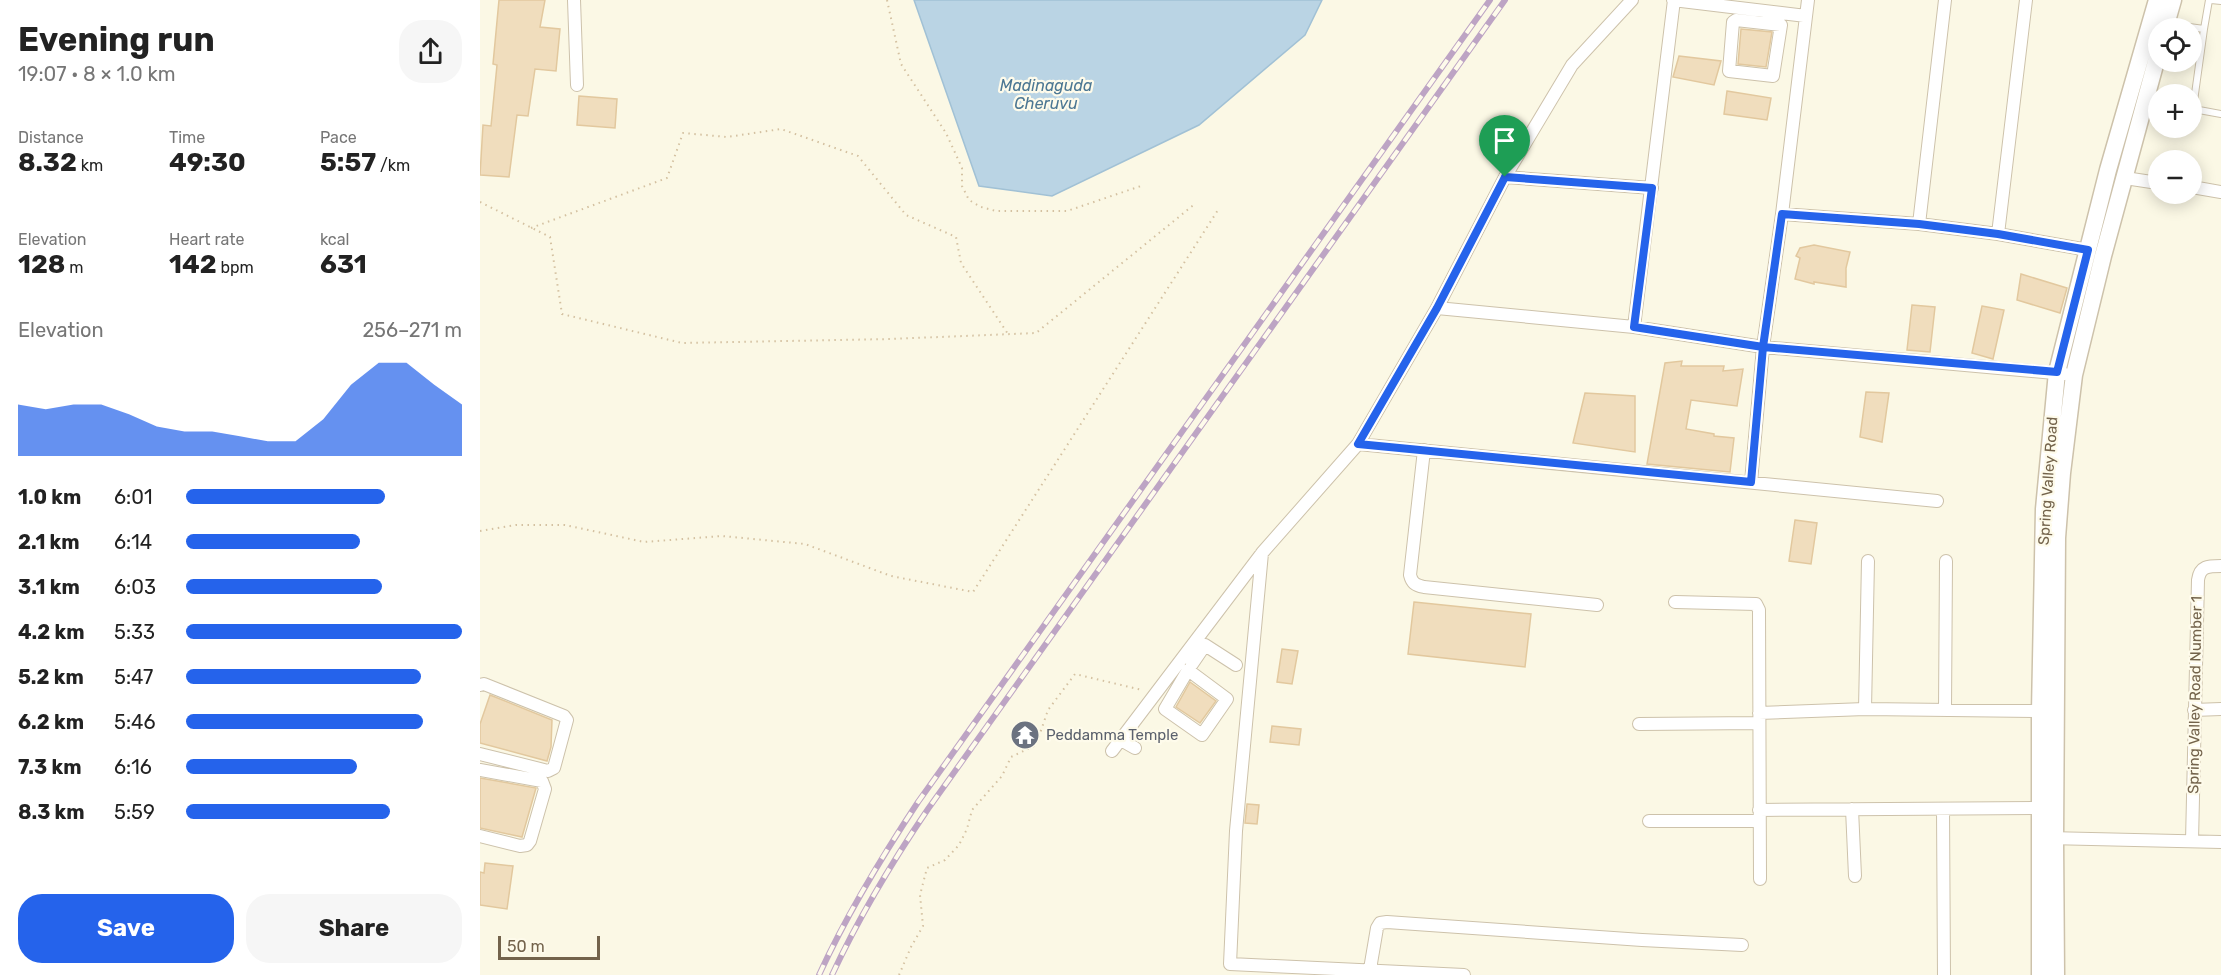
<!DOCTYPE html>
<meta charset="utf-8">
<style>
:root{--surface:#fff;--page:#f6f6f6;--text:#222;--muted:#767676;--accent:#2563eb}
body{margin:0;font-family:Rubik,sans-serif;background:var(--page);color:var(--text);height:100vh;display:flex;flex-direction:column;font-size:22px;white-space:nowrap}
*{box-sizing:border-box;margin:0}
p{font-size:20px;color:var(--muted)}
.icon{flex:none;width:33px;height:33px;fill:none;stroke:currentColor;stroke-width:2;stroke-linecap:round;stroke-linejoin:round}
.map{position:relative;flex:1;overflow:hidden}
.side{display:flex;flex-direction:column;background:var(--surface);width:480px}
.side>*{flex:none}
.buttons{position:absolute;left:1668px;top:18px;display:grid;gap:12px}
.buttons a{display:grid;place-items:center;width:54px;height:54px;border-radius:50%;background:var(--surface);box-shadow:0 3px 15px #0003;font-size:30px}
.scale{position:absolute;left:18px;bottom:15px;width:102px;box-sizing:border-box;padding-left:6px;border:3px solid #73634b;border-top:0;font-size:16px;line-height:21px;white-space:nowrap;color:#73634b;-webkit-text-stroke:4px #fefbeb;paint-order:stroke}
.pin{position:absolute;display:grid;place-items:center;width:51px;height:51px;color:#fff;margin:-62px -26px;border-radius:50% 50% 50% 0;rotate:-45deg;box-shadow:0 0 6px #0007}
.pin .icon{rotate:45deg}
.round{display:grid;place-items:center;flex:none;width:63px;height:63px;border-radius:24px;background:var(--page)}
.head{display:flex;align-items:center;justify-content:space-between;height:102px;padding:0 18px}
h1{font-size:33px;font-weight:700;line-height:45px}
.metrics{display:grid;grid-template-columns:repeat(3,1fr);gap:9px;height:102px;padding:6px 18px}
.metrics div{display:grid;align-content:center}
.metrics b{font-size:26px;font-weight:700}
.metrics small{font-size:16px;font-weight:400}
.metrics p{font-size:16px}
.chart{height:168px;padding:12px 18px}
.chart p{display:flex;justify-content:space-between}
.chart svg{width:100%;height:108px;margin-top:6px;fill:var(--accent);opacity:.7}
.cta{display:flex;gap:12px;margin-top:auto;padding:12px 18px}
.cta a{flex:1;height:69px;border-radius:24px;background:var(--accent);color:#fff;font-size:24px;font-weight:700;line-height:69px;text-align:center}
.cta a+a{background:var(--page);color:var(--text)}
ul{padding:0 18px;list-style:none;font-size:20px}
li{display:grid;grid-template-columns:96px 72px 1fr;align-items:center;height:45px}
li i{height:15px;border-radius:8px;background:var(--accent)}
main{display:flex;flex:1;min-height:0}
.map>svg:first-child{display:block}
.water{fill:#bad4e4;stroke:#a1c1d5;stroke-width:1.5}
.building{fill:#f0ddbd;stroke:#e2c89e;stroke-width:1.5}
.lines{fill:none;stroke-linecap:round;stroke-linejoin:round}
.service-casing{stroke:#cdc2ab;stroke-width:8}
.minor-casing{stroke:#cdc2ab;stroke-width:14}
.tertiary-casing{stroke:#cdc2ab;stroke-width:19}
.path{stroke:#d4c1a1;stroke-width:2;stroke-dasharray:1.5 4.5;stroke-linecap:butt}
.service{stroke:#fff;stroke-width:6}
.minor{stroke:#fff;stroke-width:12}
.tertiary{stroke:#fff;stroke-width:16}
.rail-casing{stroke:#bda4c4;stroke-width:6}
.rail{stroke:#fefbeb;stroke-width:4;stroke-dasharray:11;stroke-linecap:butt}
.route-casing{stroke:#fff;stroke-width:12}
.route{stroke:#2563eb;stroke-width:8}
.labels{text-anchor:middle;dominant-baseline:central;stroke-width:4.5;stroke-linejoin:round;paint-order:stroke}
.street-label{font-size:15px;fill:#73634b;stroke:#fefbeb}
.worship-label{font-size:15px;fill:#5b616d;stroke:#fefbeb;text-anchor:start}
.water-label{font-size:16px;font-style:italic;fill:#4c7793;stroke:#fefbeb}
</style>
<main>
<section class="side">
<div class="head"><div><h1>Evening run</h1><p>19:07 · 8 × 1.0 km</p></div><a class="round"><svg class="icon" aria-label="share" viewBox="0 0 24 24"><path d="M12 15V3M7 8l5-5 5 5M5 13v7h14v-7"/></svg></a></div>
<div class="metrics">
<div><p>Distance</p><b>8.32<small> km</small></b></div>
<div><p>Time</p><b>49:30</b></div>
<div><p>Pace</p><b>5:57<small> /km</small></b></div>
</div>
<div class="metrics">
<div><p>Elevation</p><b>128<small> m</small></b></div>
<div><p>Heart rate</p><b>142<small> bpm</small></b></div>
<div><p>kcal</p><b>631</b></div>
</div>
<div class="chart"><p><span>Elevation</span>256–271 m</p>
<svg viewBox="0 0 160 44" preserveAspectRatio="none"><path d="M0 44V23L10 25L20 23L30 23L40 27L50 32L60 34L70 34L80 36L90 38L100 38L110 29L120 15L130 6L140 6L150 15L160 23V44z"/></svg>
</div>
<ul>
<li><b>1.0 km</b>6:01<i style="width:72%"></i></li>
<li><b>2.1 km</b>6:14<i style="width:63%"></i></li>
<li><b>3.1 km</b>6:03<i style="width:71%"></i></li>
<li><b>4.2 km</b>5:33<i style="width:100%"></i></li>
<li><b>5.2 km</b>5:47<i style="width:85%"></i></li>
<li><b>6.2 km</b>5:46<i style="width:86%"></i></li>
<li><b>7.3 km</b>6:16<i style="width:62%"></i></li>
<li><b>8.3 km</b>5:59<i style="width:74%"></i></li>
</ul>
<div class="cta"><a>Save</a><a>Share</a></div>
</section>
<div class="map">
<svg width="1741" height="975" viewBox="0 0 1741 975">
<rect width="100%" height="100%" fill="#fbf8e5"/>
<path class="water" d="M434,0H842L825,35L719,125L572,196L499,186Z"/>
<path class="building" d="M19,0H65L60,27L80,29L76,71L55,69L48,116L37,115L29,177L0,175L3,125L11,126L17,65L13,64Z
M1261,29L1292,32L1286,67L1258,64Z
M1199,56L1241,61L1234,85L1193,77Z
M1247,91L1291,98L1287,120L1244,114Z
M99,96L137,99L135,128L97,125Z
M1334,245L1370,252L1366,268V287L1334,282V284L1315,279L1320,258L1316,256L1320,248Z
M1541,274L1587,288L1580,313L1537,300Z
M1432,305L1455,307L1450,352L1427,350Z
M1502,306L1524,310L1513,359L1492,353Z
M1202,361L1201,366H1244L1243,371L1263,369L1257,406L1211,400L1206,429L1234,434V436L1254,438L1250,472L1167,464L1185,363Z
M1386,392L1409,393L1402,442L1380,437Z
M1105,393L1155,396V452L1093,443Z
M1315,520L1337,523L1331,564L1309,561Z
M934,602L1051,614L1045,667L928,654Z
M802,649L818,651L812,684L797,682Z
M710,682L736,701L720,723L696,707Z
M10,695L72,720L71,747L67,761L0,743V724Z
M792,726L821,729L819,745L790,742Z
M0,778L56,788L42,837L0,828Z
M767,804L779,805L777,824L765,823Z
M5,863L33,866L27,909L0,905V872L4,873Z"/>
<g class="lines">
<g class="service-casing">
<path id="service" d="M1731,0L1741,1
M1687,24L1724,29L1714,101L1719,110L1741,114
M1724,29L1729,0"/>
</g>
<g class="minor-casing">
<path id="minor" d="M94,0L97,85
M1193,0L1326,16
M1256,20L1301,25L1293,76L1249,71L1253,22Z
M1025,177L1172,188
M1645,178L1678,183
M1712,187L1741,192
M1302,214L1439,224L1518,234L1608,250
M1439,224L1465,0
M1518,234L1546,0
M957,308L1154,327L1283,347L1585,374
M1154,327L1194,0
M878,444L1457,501
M944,450L930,575C932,583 935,585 944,587L1117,605
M1271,482L1283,347L1302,214L1328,0
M782,553L756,831L750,964L984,975
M1195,602L1276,604L1279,610L1280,879
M712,664L725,645L756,665
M708,670L747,699L722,735L685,709Z
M0,685L4,684L84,716L87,720L74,768L68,771L0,754
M1385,709L1388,561
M1465,709L1466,561
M1714,710L1741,709
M1279,713L1385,709L1560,711
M1159,724L1279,723
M641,740L655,748
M632,751L782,553L878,444L957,308L1025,177L1092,65L1152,0
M0,770L62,781L65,789L50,841L47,845L40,846L0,836
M1372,809L1375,876
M1463,809L1464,975
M1279,810L1561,808
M1169,821H1279
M1568,838L1741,842
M1712,841L1718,580C1720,566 1728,566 1741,566
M889,975L897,928L900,923L907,922L1162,940L1262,945"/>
</g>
<g class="tertiary-casing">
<path id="tertiary" d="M1685,28L1693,0
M1560,975V711L1564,509L1577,372L1628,170L1677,0
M1576,975L1575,839L1577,538L1582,473L1594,375L1623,256L1678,54"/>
</g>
<path class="path" d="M407,0L421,64L466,133L482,168V186L489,200L501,207L516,211H587L661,186
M0,202L70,237L82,314L202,343L411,339L556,333L716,203
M51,228L187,178L203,133L247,137L301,129L378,156L426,215L476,237L481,263L528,334
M0,531L36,525H85L164,542L242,536L325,544L411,576L493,592L738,210
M419,975L431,947L443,926L440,895L447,868L465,860L479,845L487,829L492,810L522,776L531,757L556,745L568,710L595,674L662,690"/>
<use href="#service" class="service"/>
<use href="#minor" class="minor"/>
<use href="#tertiary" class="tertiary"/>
<g class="rail-casing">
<path id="rail" d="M339,975C367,914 401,858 438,802L1010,0
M352,975C379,917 412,862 448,809L1025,0"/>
</g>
<use href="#rail" class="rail"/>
</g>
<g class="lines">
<g class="route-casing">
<path id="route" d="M1025,177L957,308L878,444L1271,482L1283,347L1302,214L1439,224L1518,234L1608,250L1577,372L1283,347L1154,327L1172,188L1025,177"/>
</g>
<use href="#route" class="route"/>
</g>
<defs>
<g id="temple-disc" transform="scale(1.5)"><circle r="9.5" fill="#6b7280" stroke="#fefbeb"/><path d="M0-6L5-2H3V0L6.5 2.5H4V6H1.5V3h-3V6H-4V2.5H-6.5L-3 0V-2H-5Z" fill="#fff"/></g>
</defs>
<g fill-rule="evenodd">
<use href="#temple-disc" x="545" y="735"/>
</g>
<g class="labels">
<g class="street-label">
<text transform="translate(1568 481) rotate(-86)">Spring Valley Road</text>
<text transform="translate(1715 695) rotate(-89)">Spring Valley Road Number 1</text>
</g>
<g class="worship-label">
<text x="566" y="735">Peddamma Temple</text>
</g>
<g class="water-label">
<text x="566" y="85">Madinaguda<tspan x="566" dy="18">Cheruvu</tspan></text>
</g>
</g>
</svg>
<div class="buttons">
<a><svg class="icon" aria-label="locate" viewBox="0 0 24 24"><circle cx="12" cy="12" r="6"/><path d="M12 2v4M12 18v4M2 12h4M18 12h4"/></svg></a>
<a>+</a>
<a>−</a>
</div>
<div class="scale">50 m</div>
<div class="pin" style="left:1025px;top:177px;background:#1e9e55"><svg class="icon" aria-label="arrive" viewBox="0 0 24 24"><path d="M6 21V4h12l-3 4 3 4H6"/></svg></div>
</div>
</main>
